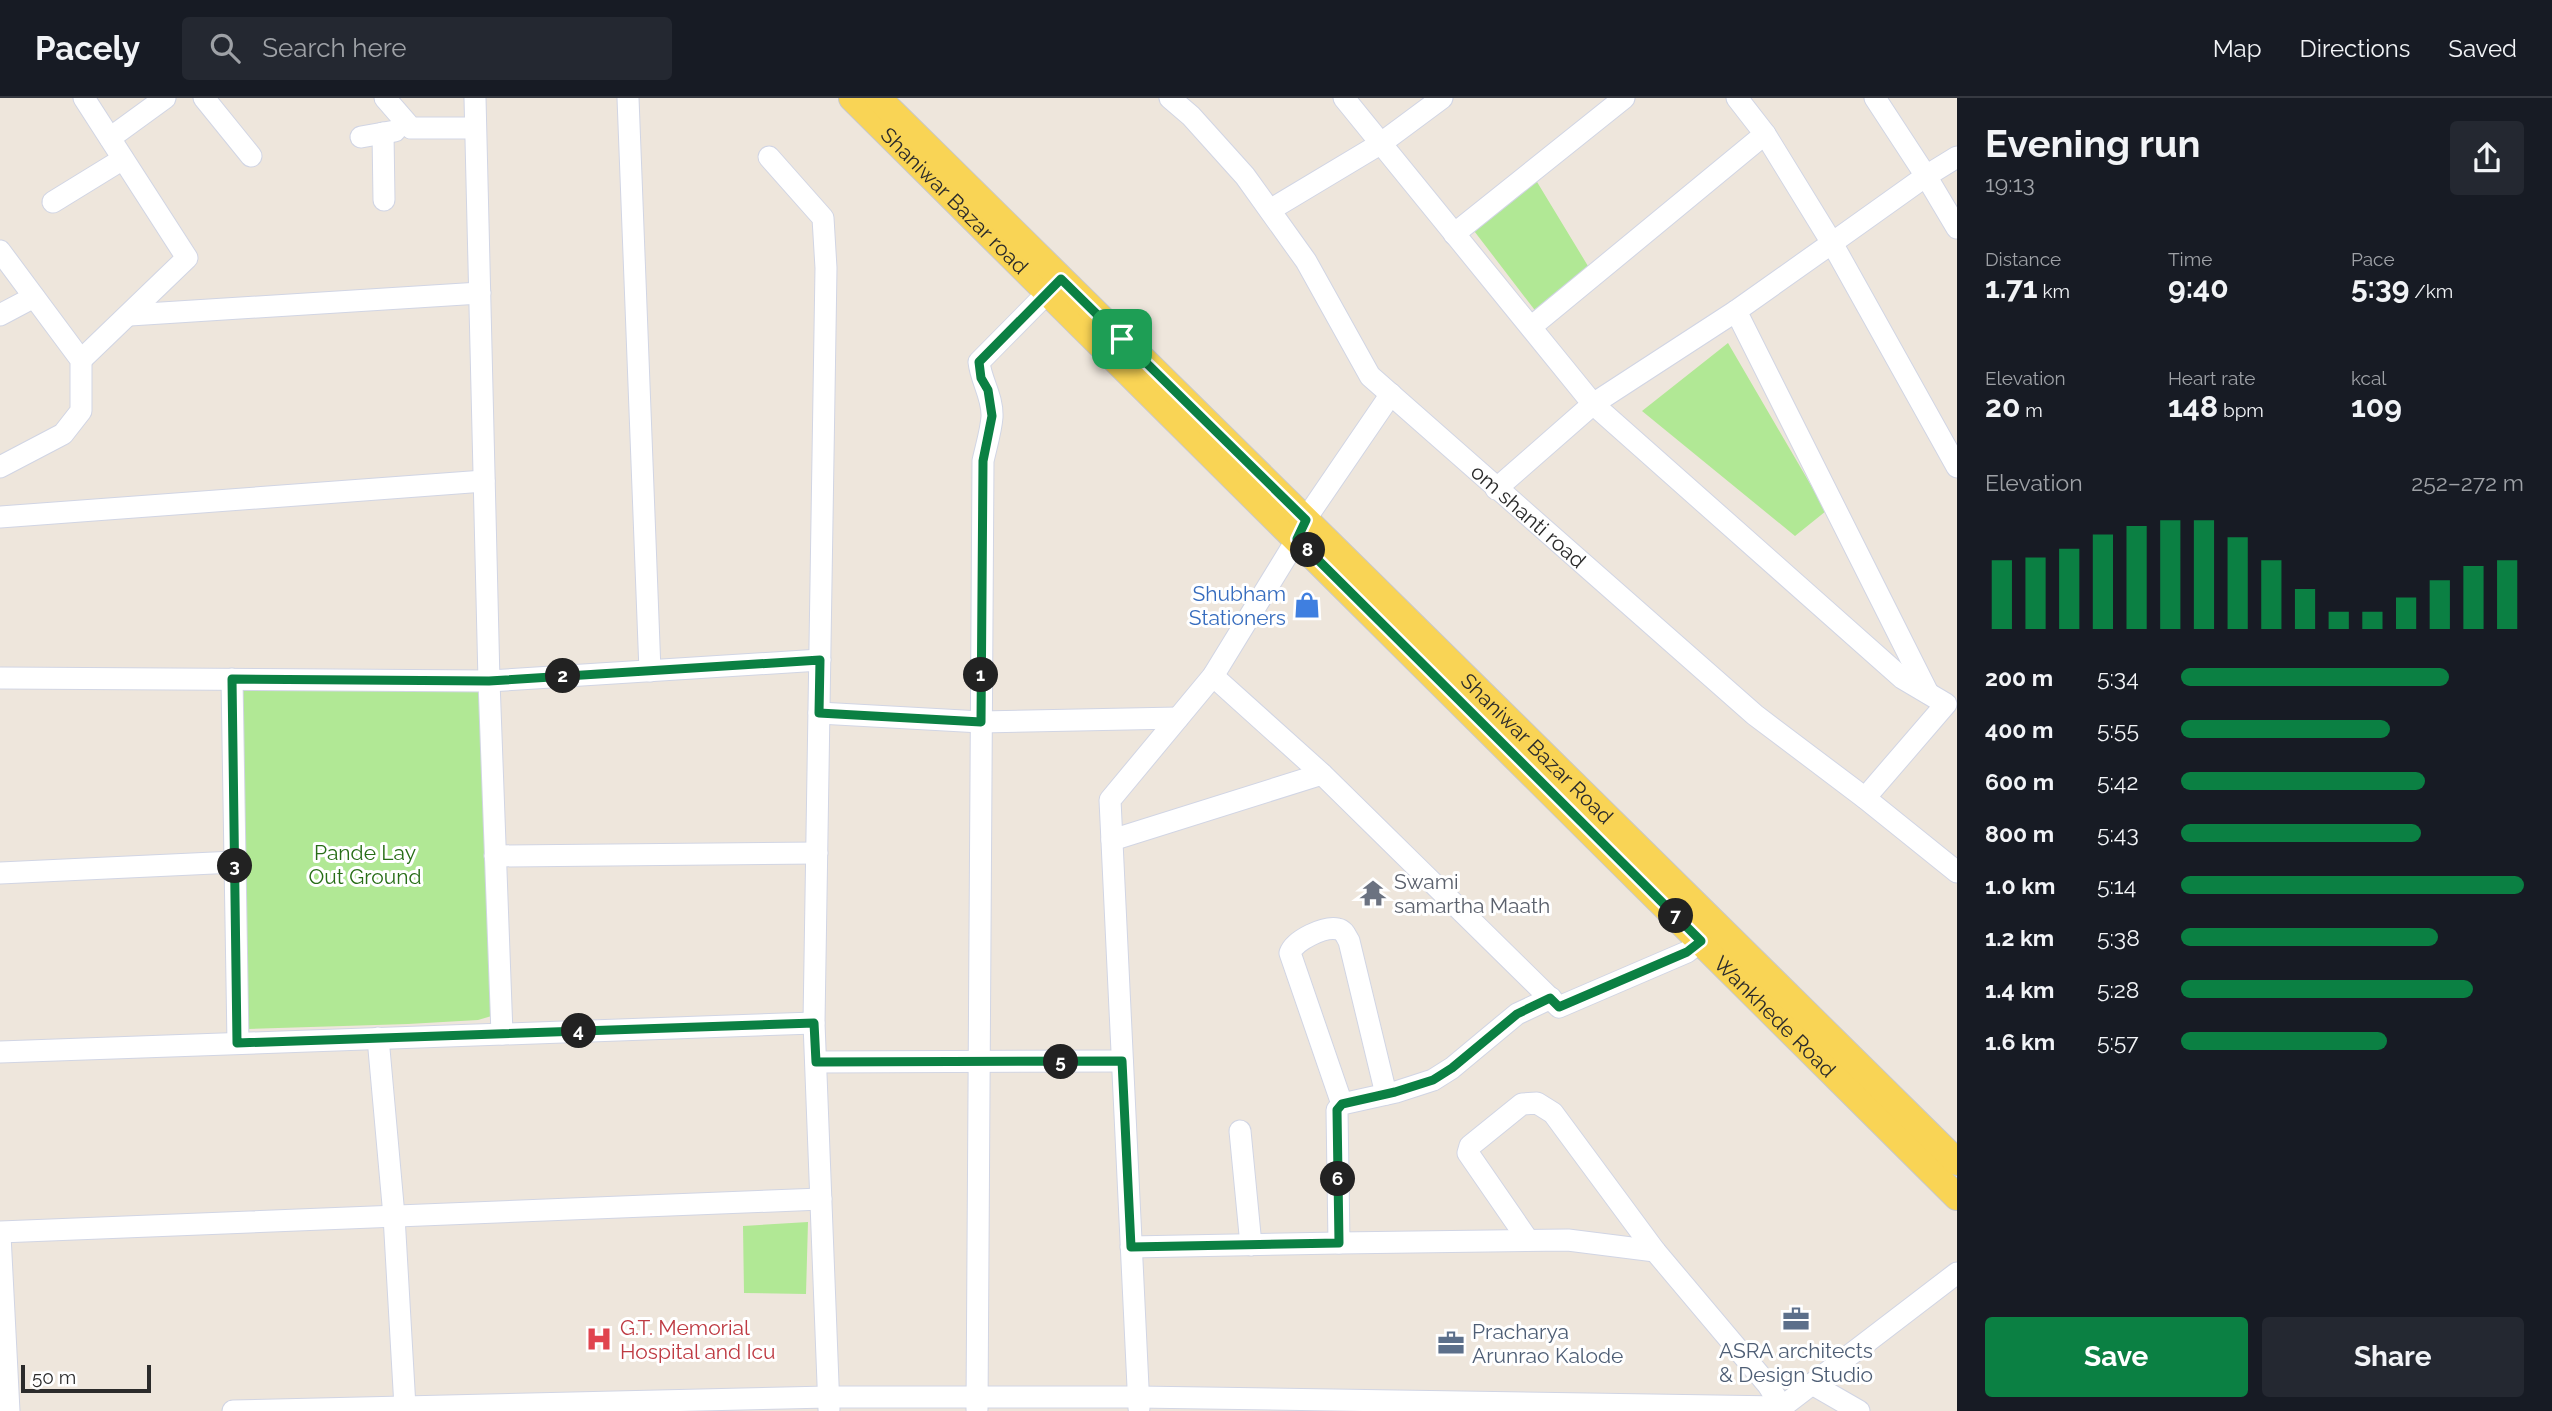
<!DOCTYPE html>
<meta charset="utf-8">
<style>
:root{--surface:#171b24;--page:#242831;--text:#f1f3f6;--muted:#9ea1a6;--line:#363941;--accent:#0b8043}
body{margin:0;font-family:Raleway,sans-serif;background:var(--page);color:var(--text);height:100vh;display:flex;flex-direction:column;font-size:26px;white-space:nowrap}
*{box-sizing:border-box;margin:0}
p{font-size:23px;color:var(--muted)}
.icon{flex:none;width:38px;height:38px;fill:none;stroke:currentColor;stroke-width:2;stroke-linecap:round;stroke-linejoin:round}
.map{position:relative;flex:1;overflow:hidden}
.sheet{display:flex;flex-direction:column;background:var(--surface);width:595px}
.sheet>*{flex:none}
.scale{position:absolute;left:21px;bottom:18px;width:130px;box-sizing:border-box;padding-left:7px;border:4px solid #2b2b2b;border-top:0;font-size:19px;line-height:24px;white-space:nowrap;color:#2b2b2b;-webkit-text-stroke:5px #fff;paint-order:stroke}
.pin{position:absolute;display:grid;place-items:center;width:60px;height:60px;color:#fff;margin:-30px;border-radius:14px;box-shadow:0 4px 10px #0006}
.km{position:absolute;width:35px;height:35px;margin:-18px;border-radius:50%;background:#222;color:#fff;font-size:19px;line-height:35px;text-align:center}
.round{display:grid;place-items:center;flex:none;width:74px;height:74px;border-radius:7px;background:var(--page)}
.head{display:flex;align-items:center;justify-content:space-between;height:119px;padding:0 28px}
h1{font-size:38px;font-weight:700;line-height:52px}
.figures{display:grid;grid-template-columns:repeat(3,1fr);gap:10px;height:119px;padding:7px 28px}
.figures div{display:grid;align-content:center}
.figures b{font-size:30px;font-weight:700}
.figures small{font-size:19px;font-weight:400}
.figures p{font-size:19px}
.chart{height:196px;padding:14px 28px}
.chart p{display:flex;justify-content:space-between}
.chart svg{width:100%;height:126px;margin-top:7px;stroke:var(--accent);stroke-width:6}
.cta{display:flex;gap:14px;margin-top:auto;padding:14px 28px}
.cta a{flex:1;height:80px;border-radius:7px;background:var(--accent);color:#fff;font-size:28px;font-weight:700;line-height:80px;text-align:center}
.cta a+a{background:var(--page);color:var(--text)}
ul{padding:0 28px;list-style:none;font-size:23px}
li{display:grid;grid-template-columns:112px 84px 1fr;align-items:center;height:52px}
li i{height:18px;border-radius:9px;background:var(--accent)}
header{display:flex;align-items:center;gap:42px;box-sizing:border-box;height:98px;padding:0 35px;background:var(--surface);border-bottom:2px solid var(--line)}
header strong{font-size:33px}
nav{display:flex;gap:38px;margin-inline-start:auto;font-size:24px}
.search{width:490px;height:63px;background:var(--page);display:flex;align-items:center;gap:18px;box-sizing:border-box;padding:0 24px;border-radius:7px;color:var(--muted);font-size:26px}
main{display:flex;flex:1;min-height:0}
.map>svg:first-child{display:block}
.green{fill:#b1e895}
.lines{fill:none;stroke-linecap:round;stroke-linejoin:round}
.minor-casing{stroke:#d1d5e4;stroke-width:23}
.major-casing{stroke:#c8c8c8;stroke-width:28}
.minor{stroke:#fff;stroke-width:21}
.major{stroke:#f9d455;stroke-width:26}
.route-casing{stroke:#fff;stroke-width:14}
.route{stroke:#0b8043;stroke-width:9}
.labels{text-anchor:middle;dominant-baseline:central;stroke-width:6;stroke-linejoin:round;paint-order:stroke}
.street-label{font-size:21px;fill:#2b2b2b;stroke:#fff}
.shop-label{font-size:21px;fill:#366cbe;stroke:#fff;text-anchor:end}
.park-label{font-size:21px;fill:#276d16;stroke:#fff}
.worship-label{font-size:21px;fill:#5b616d;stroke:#fff;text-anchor:start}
.health-label{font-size:21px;fill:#be3a42;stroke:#fff;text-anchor:start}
.service-label{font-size:21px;fill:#4e5e75;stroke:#fff;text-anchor:start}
</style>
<header>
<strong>Pacely</strong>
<div class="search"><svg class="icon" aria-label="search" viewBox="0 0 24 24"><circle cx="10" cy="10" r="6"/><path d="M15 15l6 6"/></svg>Search here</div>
<nav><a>Map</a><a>Directions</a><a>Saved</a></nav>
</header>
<main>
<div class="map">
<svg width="1957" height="1313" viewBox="0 0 1957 1313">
<rect width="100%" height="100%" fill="#eee6dc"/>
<path class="green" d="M1531,74L1591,173L1537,215L1468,125Z
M1728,245L1826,413L1795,438L1642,313Z
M238,588L480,589L495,917L478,922L408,926L248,931Z
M808,1124L806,1196L744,1195L743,1128Z"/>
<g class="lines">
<g class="minor-casing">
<g id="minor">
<path d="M204,0L251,58"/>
<path d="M385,0L411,30H475"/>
<path d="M475,0L489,583L502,936"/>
<path d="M628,0L650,573"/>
<path id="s1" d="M1170,0L1191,18L1245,78L1306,163L1370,278L1755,617L1865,700L1957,774"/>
<path d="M1344,0L1593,306L1736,213"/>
<path d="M1737,0L1765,36L1832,145L1926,78L1957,59"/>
<path d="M1875,0L1926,78L1957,130"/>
<path d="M383,35L384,102"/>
<path d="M361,39L395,33"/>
<path d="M110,40L165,0"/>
<path d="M769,59L823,120L826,170L814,925L829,1311"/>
<path d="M53,104L123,61"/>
<path d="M1270,112L1380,46L1442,0"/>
<path d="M1454,136L1624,0"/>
<path d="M0,153L81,262V313L63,336L0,369"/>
<path d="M0,217L34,199"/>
<path d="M130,217L480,195"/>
<path d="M1531,229L1765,36"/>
<path d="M81,262L187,160L84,0"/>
<path d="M1496,391L1593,306L1902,580L1946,606L1865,700"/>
<path d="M0,419L484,383"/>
<path d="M1213,578L1322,676L1559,909L1687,854L1701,843"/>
<path d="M0,580L489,583L820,562"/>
<path d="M232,581L238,945"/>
<path d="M1928,595L1736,213L1832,145L1957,369"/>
<path d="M819,615L981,624L1178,620"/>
<path d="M1112,742L1322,676"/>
<path d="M495,758L817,755"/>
<path d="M0,775L235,764"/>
<path d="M1551,900L1517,916L1452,970L1433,982L1396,994L1342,1006L1337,1012L1339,1145L1568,1142L1655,1153L1768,1287L1782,1309"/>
<path d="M378,940L394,1118L405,1309"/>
<path d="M0,954L814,925"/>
<path d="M816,964L1122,963"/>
<path d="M1342,1006L1290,855C1295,842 1324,828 1338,831C1344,832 1346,838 1349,843L1386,996"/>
<path d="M1240,1033L1251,1147"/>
<path d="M0,1134L821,1101"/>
<path d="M0,1137L9,1313"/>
<path d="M1528,1142L1468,1055L1470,1048L1522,1006L1537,1005L1553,1015L1655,1153"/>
<path d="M1131,1149L1339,1145"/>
<path d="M1812,1286L1859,1313"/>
<path d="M1139,1310L1110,702L1213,578L1297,441L1305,422L1391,296"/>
<path d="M977,1311L983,363C986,349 991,333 992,319C993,299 981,283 979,264L1057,185"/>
<path d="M233,1313L828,1299H1138L1782,1309"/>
<path d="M1780,1313L1782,1309L1957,1175"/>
</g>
</g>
<g class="major-casing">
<g id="major">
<path id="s2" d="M852,0L1957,1099"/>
<path id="s3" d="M878,0L1957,1064"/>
</g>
</g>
<use href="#minor" class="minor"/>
<use href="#major" class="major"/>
</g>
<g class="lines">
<g class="route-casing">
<path id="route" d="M1061,181L1306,422L1297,441L1701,843L1687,854L1559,909L1550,900L1517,916L1452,970L1433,982L1395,994L1342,1006L1337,1012L1339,1145L1131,1149L1122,963L816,964L814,925L237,945L232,581L489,583L820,562L819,615L981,624L983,363L992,318L988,292L981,280L979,264Z"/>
</g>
<use href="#route" class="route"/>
</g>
<defs>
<g id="shop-bare" transform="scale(2.1)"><path d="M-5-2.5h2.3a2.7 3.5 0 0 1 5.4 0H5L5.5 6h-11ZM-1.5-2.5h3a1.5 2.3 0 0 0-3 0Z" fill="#3f7fe0" stroke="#fff" stroke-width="2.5" paint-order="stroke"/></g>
<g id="temple-bare" transform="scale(2.1)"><path d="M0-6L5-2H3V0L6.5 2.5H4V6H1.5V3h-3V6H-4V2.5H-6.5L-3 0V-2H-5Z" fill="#6b7280" stroke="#fff" stroke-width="2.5" paint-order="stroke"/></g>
<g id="office-bare" transform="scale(2.1)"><path d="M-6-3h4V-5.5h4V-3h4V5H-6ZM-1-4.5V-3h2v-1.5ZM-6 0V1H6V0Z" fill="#5c6f8a" stroke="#fff" stroke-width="2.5" paint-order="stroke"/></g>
<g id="hospital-bare" transform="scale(2.1)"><path d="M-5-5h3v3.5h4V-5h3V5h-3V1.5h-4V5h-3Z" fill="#e0444e" stroke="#fff" stroke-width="2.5" paint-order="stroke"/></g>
</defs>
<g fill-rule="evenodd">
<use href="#shop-bare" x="1307" y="507"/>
<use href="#temple-bare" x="1373" y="795"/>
<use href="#office-bare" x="1796" y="1221"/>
<use href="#hospital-bare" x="599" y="1241"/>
<use href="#office-bare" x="1451" y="1245"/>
</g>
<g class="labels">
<g class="street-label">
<text stroke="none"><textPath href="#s2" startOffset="145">Shaniwar Bazar road</textPath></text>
<text stroke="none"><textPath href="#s1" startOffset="556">om shanti road</textPath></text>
<text stroke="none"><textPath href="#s3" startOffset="926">Shaniwar Bazar Road</textPath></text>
<text stroke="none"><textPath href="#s2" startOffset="1302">Wankhede Road</textPath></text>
</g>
<g class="shop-label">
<text x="1286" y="495">Shubham<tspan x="1286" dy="24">Stationers</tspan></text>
</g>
<g class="park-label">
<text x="365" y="754">Pande Lay<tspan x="365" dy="24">Out Ground</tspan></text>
</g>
<g class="worship-label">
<text x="1394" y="783">Swami<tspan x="1394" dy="24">samartha Maath</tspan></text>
</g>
<g class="health-label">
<text x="620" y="1229">G.T. Memorial<tspan x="620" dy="24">Hospital and Icu</tspan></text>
</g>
<g class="service-label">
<text x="1472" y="1233">Pracharya<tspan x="1472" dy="24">Arunrao Kalode</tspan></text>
<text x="1796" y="1252" text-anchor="middle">ASRA architects<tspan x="1796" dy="24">&amp; Design Studio</tspan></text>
</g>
</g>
</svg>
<div class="scale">50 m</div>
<div class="pin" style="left:1122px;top:241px;background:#1e9e55"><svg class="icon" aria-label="arrive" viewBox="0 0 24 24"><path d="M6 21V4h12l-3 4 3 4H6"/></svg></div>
<b class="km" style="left:981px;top:577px">1</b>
<b class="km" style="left:563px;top:578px">2</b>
<b class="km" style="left:235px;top:768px">3</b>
<b class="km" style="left:579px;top:933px">4</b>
<b class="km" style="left:1061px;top:964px">5</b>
<b class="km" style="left:1338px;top:1081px">6</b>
<b class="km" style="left:1676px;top:818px">7</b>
<b class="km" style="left:1308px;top:452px">8</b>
</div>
<section class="sheet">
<div class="head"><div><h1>Evening run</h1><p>19:13</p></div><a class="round"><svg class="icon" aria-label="share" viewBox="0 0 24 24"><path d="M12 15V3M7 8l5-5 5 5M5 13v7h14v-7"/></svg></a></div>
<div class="figures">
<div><p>Distance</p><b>1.71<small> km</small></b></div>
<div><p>Time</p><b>9:40</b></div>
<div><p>Pace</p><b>5:39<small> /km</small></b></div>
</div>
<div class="figures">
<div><p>Elevation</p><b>20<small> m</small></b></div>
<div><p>Heart rate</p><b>148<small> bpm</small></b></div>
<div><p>kcal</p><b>109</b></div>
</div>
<div class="chart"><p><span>Elevation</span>252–272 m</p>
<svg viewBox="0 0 160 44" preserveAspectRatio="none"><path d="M5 44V20M15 44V19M25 44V16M35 44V11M45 44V8M55 44V6M65 44V6M75 44V12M85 44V20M95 44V30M105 44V38M115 44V38M125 44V33M135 44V27M145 44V22M155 44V20"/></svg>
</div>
<ul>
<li><b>200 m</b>5:34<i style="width:78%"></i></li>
<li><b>400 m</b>5:55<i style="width:61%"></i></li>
<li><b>600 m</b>5:42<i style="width:71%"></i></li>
<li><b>800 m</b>5:43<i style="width:70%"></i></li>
<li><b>1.0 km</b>5:14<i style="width:100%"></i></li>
<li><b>1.2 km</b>5:38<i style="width:75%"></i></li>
<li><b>1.4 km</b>5:28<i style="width:85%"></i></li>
<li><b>1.6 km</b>5:57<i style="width:60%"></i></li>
</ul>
<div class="cta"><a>Save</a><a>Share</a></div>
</section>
</main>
